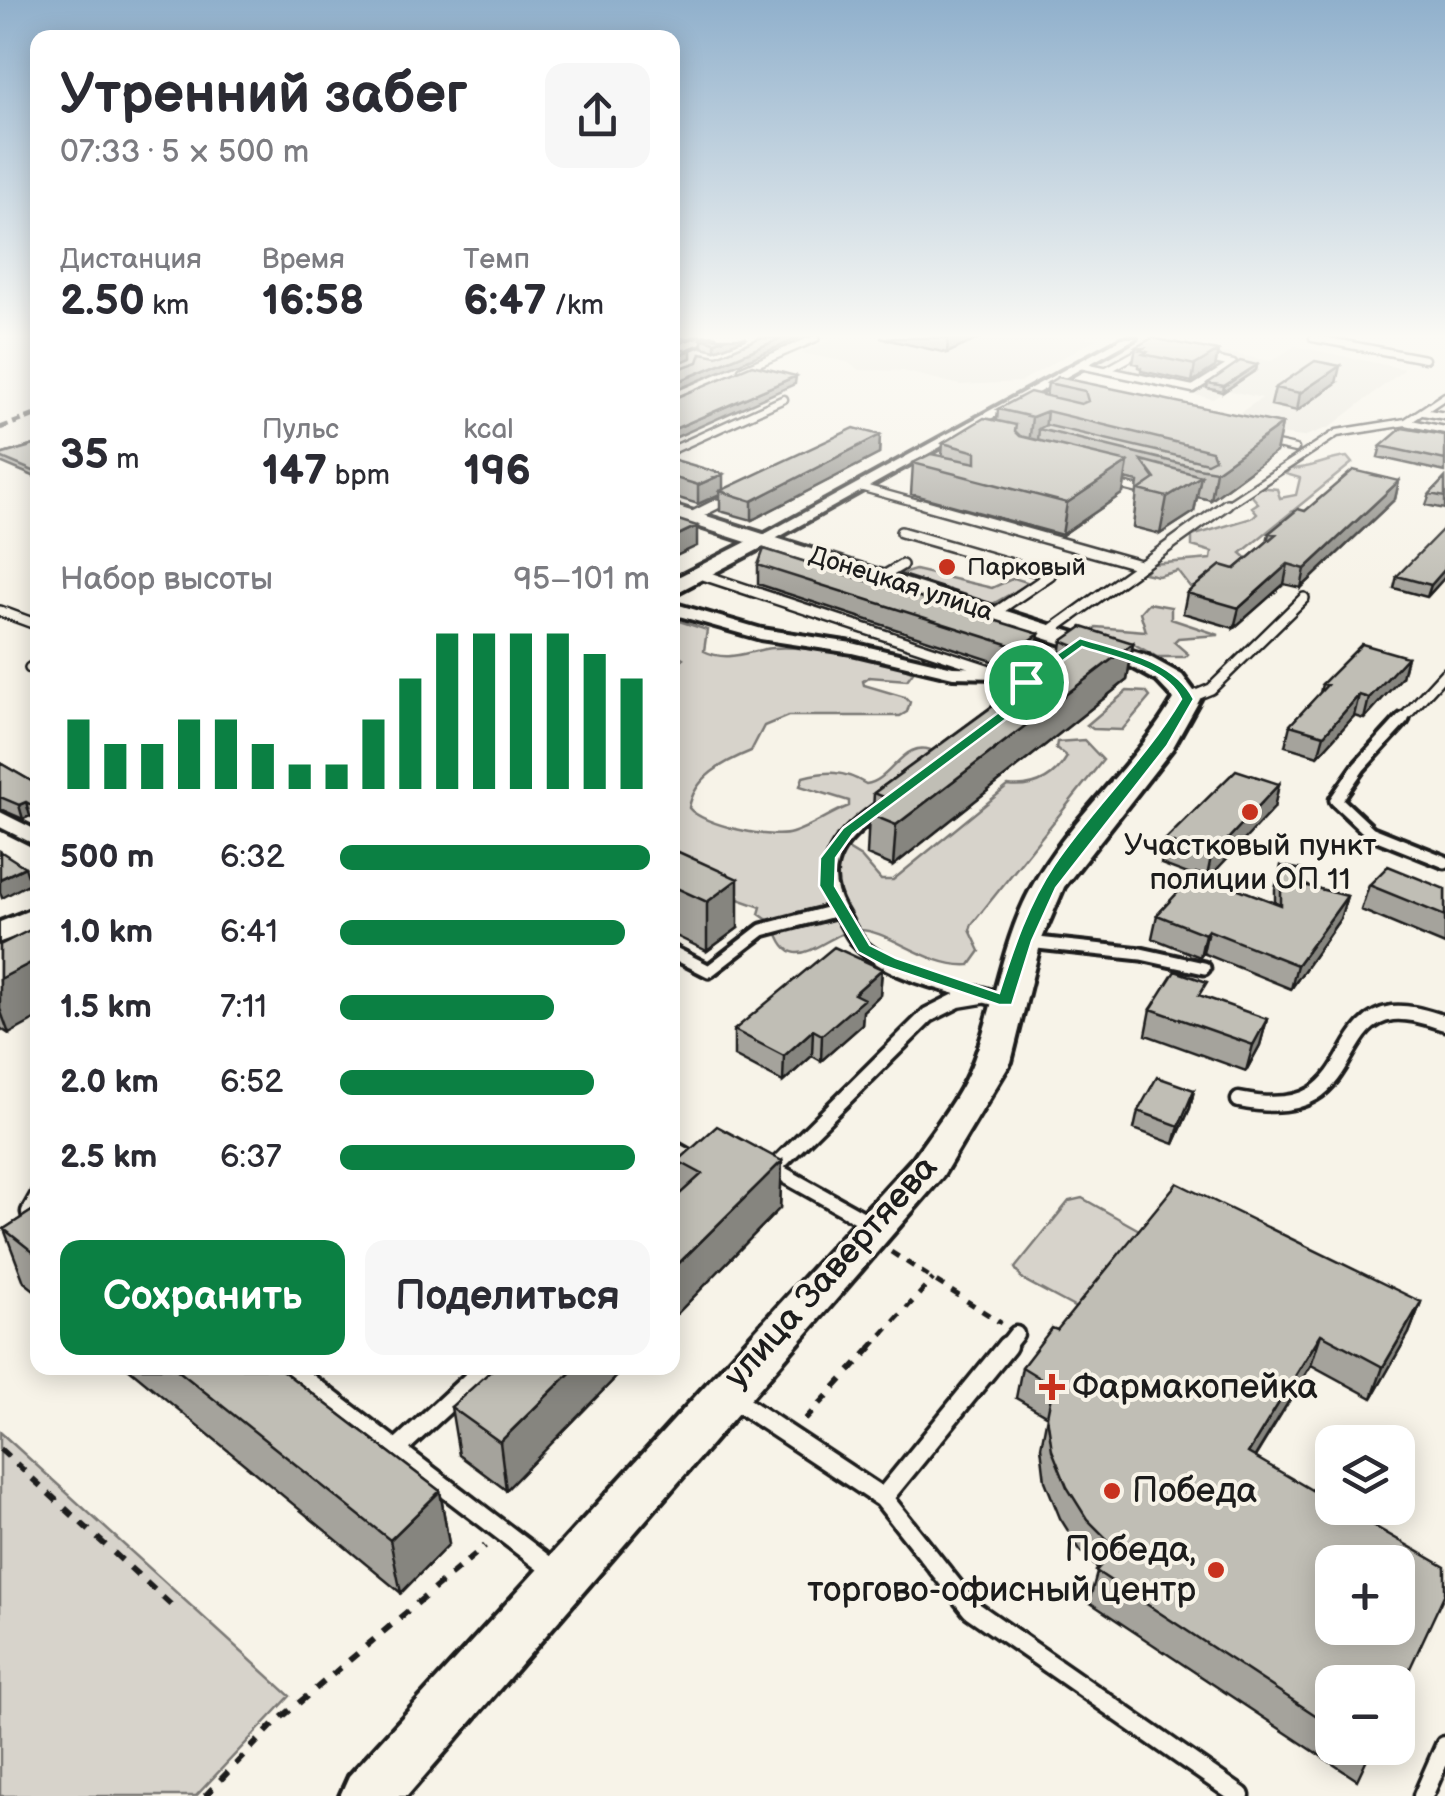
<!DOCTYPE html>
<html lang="ru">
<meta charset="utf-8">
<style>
:root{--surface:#fff;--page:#f7f7f7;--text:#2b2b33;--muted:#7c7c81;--accent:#0b8043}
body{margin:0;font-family:"Balsamiq Sans",sans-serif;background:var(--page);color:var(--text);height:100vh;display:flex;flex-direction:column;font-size:38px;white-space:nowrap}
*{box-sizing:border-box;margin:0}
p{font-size:32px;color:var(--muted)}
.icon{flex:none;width:55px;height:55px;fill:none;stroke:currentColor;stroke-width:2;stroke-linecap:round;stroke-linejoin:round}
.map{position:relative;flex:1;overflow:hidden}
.sheet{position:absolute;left:30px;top:30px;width:650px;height:1345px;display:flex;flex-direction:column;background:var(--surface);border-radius:20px;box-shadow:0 5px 25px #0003}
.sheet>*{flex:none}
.controls{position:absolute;left:1315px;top:1425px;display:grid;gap:20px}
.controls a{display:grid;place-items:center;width:100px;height:100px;border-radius:20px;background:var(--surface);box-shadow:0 5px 25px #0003;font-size:50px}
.pin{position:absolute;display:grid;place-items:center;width:85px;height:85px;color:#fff;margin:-42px;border:5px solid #fff;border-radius:50%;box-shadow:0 2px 10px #0007}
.round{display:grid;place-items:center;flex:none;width:105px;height:105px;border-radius:20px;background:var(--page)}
.summary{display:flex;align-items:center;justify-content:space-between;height:170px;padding:0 30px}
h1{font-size:55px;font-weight:700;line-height:75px}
.figures{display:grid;grid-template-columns:repeat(3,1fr);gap:15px;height:170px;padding:10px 30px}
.figures div{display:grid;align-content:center}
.figures b{font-size:42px;font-weight:700}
.figures small{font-size:28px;font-weight:400}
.figures p{font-size:28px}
.chart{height:280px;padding:20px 30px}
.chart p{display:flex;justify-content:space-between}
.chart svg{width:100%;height:180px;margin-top:10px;stroke:var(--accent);stroke-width:6}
.cta{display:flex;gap:20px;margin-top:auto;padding:20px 30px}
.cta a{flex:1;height:115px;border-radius:20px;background:var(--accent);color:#fff;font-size:40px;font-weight:700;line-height:115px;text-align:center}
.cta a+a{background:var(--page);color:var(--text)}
ul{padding:0 30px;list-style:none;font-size:32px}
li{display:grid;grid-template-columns:160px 120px 1fr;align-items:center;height:75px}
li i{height:25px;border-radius:12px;background:var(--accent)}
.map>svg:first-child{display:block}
.built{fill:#e6e3d9}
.green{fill:#d7d3cb;stroke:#7a7874;stroke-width:2.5}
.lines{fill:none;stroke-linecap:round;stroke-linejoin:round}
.service-far4-casing{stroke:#1c1c1c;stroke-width:11}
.service-far3-casing{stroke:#1c1c1c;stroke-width:14}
.service-far2-casing{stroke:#1c1c1c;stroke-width:19}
.service-far1-casing{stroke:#1c1c1c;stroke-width:21}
.service-casing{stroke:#1c1c1c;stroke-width:25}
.minor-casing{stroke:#1c1c1c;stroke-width:8}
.tertiary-casing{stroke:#1c1c1c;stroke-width:8}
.secondary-casing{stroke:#1c1c1c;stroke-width:8}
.path-far1{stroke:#1c1c1c;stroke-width:5;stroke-dasharray:9 9;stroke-linecap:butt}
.path{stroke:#1c1c1c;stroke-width:6;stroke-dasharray:11 11;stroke-linecap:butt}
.service-far4{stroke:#f7f3e8;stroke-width:6}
.service-far3{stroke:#f7f3e8;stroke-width:9}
.service-far2{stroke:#f7f3e8;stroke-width:11}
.service-far1{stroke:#f7f3e8;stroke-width:14}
.service{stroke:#f7f3e8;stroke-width:18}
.minor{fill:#f7f3e8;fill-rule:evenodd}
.tertiary{fill:#f7f3e8;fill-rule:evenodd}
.secondary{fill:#f7f3e8;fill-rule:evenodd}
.rail{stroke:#1c1c1c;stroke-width:5;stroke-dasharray:9 5;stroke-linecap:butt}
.wall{fill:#a5a39c;stroke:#1c1c1c;stroke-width:2.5}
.shaded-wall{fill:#86857f;stroke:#1c1c1c;stroke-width:2.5}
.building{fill:#c0beb5;stroke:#1c1c1c;stroke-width:2.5;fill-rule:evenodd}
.route{fill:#0b8043;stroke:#fff;stroke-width:2.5;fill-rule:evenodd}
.poi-dot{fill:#c8321e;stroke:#f7f3e8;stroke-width:4}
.labels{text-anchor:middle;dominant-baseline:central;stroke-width:8;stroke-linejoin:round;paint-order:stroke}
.far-poi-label{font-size:25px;fill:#1c1c1c;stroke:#f7f3e8;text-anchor:start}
.far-street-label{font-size:25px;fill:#1c1c1c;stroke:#f7f3e8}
.poi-label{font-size:30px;fill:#1c1c1c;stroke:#f7f3e8}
.near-street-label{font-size:35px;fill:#1c1c1c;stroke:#f7f3e8}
.near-poi-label{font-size:35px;fill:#1c1c1c;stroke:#f7f3e8;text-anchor:start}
</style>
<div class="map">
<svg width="1445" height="1796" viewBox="0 0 1445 1796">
<rect width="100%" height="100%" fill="#f7f3e8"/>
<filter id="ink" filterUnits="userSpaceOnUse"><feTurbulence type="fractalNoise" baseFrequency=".01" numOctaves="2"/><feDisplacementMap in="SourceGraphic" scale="20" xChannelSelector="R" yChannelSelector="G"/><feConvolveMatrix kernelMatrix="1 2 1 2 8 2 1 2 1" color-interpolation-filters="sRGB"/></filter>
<g filter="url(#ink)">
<path class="built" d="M836,338H1097L1020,382L960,385L903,371L859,370L847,362L801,353Z
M1143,338L1271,361L1295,346L1405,369L1330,427L1303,437L1278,434L1226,422L1262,398L1226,390L1213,399L1083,370Z"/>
<path class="green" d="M1347,457L1352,463L1241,553L1249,560L1247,566L1191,588L1178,571L1158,576L1144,573L1152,564L1211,559L1212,552L1192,546V536L1252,518L1257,513L1252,507L1258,503L1251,495L1258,487L1277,489L1280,498L1296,495L1300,478L1286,474L1289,469C1312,469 1325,459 1347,457Z
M915,570L992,588L1014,578L1030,583L989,606L895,576Z
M1148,603L1171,607V619L1219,635L1178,638L1174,642L1188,654L1185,657H1157L1132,643L1091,634L1096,627L1146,631L1140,612Z
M673,619L707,630L704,651C726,662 744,653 765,649C794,643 888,658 913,672L907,680L869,677L863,681L864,685L905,697L910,702L907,712L900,716H788L764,726L751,751C724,762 694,777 689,808C702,825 772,840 792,833C812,827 830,813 849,806V801L800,786L803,777C828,771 843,770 866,784C894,780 903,734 938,753V758L836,836L838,843L861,857L881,880H893L1008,786C1034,789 1053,780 1067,757L1056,748L1057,742L1084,740L1103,760L972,924L970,930L980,951L970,965C927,968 887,928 857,930C824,932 791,984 775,925L759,914L761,907L673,876L672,671L683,658L673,652Z
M1127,691L1146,692L1150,697L1122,730L1093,729L1087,725Z
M1082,1198L1141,1231L1076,1308L1022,1279L1015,1268L1069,1201Z
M0,1432L290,1696L196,1796H0Z"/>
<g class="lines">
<g class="service-far4-casing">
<path id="service-far4" d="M1313,338L1425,359
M1080,365L1193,389L1233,364L1205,358
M742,370L816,338
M1107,370L1145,349
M1423,412L1445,416
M1406,422L1445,430
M1263,442L1295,449
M672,450L784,399
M1111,483L1151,493
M860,487L932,507
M712,507L732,497
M1224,507L1337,433L1406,422L1445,396"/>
</g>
<g class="service-far3-casing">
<path id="service-far3" d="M923,504L1140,565
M691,517L717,504
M901,532L1050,575L993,614
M700,574L996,672
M880,578L902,565
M0,611L38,625
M1049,632L1227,504
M30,668L38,664
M1187,699L1211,689L1304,598
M1400,722L1445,673"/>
</g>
<g class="service-far2-casing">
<path id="service-far2" d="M1403,719L1359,767L1336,800L1370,832L1445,862
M880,808C844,835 813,863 839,910C847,923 853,939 865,949C898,976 949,986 989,997
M1028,942L1141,954L1204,968
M672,952L709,971L762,930L838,910
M978,997L982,996"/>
</g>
<g class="service-far1-casing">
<path id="service-far1" d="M979,994L1006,1001
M1239,1100C1359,1125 1330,1022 1392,1013C1410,1011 1428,1018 1445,1023
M672,1148L695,1161
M770,1167L872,1224
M773,1169L928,1015L958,1000L982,996
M672,1193L690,1177
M38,1196L29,1212L33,1228L38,1229
M1005,1348L1016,1334"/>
</g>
<g class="service-casing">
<path id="service" d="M289,1368L553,1570
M732,1398L883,1498L971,1609L1240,1796
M396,1450L485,1368
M883,1498L1007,1346
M1423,1796L1445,1746"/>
</g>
<g class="minor-casing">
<path id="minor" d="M698,338H714L672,354V347Z
M1122,338H1136L768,543L754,540Z
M672,603L762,629L852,643L953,667L1000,668L1024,675L1043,661H1055L1058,665L1026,687L998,678L953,677L852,653L760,639L672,614Z
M0,812L38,831V846L0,827Z"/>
</g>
<g class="tertiary-casing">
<path id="tertiary" d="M762,534L772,540L769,544L672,595V580Z
M38,907V928L0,942V922Z"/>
</g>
<g class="secondary-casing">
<path id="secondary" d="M672,505L1148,656L1182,675L1200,699L1172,749L1064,887L1041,941L1011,1062L942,1177L407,1796H340L349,1776L914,1157C935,1127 961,1095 974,1060C996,1002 1002,942 1032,887C1069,818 1134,767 1174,699L1157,681L1130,666L672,518Z"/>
</g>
<path class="path-far1" d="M891,1252L1001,1323
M870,1348L933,1279"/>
<path class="path" d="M805,1420L873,1346
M0,1449L172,1606
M205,1796L275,1723L485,1546"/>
<use href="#service-far4" class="service-far4"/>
<use href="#service-far3" class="service-far3"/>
<use href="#service-far2" class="service-far2"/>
<use href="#service-far1" class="service-far1"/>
<use href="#service" class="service"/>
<use href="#minor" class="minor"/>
<use href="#tertiary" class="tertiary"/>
<use href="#secondary" class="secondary"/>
<path class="rail" d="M0,428L38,414"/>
</g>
<path class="wall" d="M747,338L715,350L702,347V339Z
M880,338H980L947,353Z
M1136,347L1218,351L1215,367L1192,382L1141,371V368L1138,367V364L1133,363Z
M1257,365L1256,370L1223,392L1207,388L1208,383Z
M1048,383L1282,424L1276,452L1211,500L1197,497L1194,512L1160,534L1133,527L1138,482L1125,479L1123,493L1062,535L911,494L913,463L942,456L943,443L997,421L998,409L1046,396Z
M1336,383L1297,411L1271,405L1275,388Z
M880,435L879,454L752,520L720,511V494L698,504L672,496V459L723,490Z
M1445,435V472L1378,457L1381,446Z
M38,444V478L0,462V455Z
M1445,478V509L1426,505L1430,494Z
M1399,481L1395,499L1301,588L1284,584L1234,628L1183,613L1187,593L1235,569L1267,542L1269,533L1305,511Z
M758,565L1039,634L1036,654L1017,669L758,584Z
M1397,576L1445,577L1427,597L1394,588Z
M1062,641L1133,643L1127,680L893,866L867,855L869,814L873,811L874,793L1060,656Z
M1407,657L1402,677L1364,719L1354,716L1318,756L1285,746L1290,725L1320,693L1322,684Z
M0,763L38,785V821L30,816L23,819L0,809Z
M1279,784L1274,808L1208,878L1275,903V889L1281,866L1304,885L1347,896L1340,919L1291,989L1203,953L1200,957L1152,938L1157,915L1193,876L1161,864L1165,840Z
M672,849L738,928L707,951L672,934Z
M1369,885L1445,889V945L1361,910Z
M0,945L9,1034L0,1028Z
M882,969L880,995L863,1011L862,1025L821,1061L812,1056L783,1082L734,1056V1030Z
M1151,1009L1267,1019L1260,1045L1246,1071L1146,1035Z
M1194,1090L1190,1108L1174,1144L1134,1129L1138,1111Z
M678,1161H782L780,1208L672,1319V1201L679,1195Z
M38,1207V1293L24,1282L4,1229Z
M1421,1302L1409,1333L1372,1398L1311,1365L1255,1457L1332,1682V1748H1372L1357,1780L1089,1602L1098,1569L1080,1550L1060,1518L1045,1481L1041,1447L1047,1416L1016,1398L1022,1367L1057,1330Z
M128,1368H279L440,1491L449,1544L401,1593Z
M625,1368L506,1490L459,1455L451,1407Z"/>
<path class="shaded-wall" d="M672,338H688L672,343Z
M727,338H747L715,350V342Z
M782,338H799L672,392V384Z
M948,338H980L947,353Z
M691,350V358L672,366V358Z
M1218,351L1215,367L1192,382L1195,365Z
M1257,365L1256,370L1223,392L1224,386Z
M1340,366L1336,383L1297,411L1300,393Z
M796,376L795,384L672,439V430Z
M1047,411L1045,430L1039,429L1038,441L1029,445L1032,417Z
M1282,424L1276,452L1211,500L1216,471Z
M880,435L879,454L752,520V501Z
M1128,462L1123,493L1062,535L1067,503Z
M723,474V492L720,491V494L698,504V485Z
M1201,476L1194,512L1160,534L1167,497Z
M1399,481L1395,499L1301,588L1305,569Z
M697,526V546L672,558V538Z
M1288,564L1284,584L1234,628L1239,608Z
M1445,569V577L1427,597L1431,585Z
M1039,634L1036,654L1017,669L1020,648Z
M1133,643L1127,680L893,866L896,825Z
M1407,657L1402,677L1364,719L1369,698Z
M1359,695L1354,716L1318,756L1324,735Z
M1279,784L1274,808L1206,881L1211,857Z
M26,802L30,816L23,819L19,805Z
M25,867L30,883L2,898L0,892V879Z
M738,879V928L707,951V902Z
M1347,896L1340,919L1291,989L1297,965Z
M1208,930L1203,953L1200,957L1205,934Z
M38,959V1018L9,1034L0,1009V979Z
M882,969L880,995L863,1011L862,1025L821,1061L822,1035L854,994Z
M1267,1019L1260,1045L1246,1071L1253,1045Z
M813,1030L812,1056L783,1082L784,1056Z
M1194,1090L1190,1108L1174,1144L1179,1126Z
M782,1161L780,1208L672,1319V1270Z
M1421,1302L1409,1333L1372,1398L1383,1367Z
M1321,1334L1311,1365L1238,1484L1248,1453Z
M575,1368H625L506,1490L500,1442Z
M440,1491L449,1544L401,1593L390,1540Z"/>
<path class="building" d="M705,338H727L715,342L702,339Z
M759,338H782L672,384V371L698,362L701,353L717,356Z
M1152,338L1218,351L1195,365L1143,354L1147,352L1140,350L1144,348L1136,347Z
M672,350H691L672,358Z
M1240,361L1257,365L1224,386L1208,383Z
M1315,361L1340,366L1300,393L1275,388Z
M752,365L796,376L672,430V397L675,398Z
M1058,377L1282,424L1216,471L1198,468L1039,429L1046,425L1207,463L1215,459L1212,451L1047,411L1032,417L998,409L1030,392L1081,404L1088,401L1085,391L1048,383Z
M984,418L1016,425L1015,431L1020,436L1128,462L1067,503L913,463L931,454L976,463V452L943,443Z
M854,428L880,435L752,501L720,491Z
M1402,428L1445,435V460L1381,446Z
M38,444V473L0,457V455Z
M672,459L723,474L698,485L672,477Z
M1141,460L1201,476L1167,497L1139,490L1155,479Z
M1353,470L1399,481L1305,569L1288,564L1239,608L1187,593L1221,565L1235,569L1276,534L1269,533L1298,509L1305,511Z
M1445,478V497L1430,494Z
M672,518L697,526L672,538Z
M1445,527V569L1431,585L1397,576Z
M764,549L1039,634L1020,648L758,565Z
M1082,627L1133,643L896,825L869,814L889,799L874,793L1075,646L1062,641Z
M1362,644L1407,657L1369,698L1359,695L1324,735L1290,725L1327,685L1322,684Z
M0,763L38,785V809L26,802L19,805L0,797Z
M1236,770L1279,784L1211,857L1165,840Z
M672,849L738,879L707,902L672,886Z
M0,851L25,867L0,879Z
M1281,866L1304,870V885L1347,896L1297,965L1208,930L1205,934L1157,915L1196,873L1281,905Z
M1388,866L1445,889V916L1369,885Z
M38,926V959L0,979V945Z
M834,947L882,969L854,994L864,999L822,1035L813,1030L784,1056L734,1030Z
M1175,971L1207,982L1199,995L1267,1019L1253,1045L1151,1009Z
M1157,1077L1194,1090L1179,1126L1138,1111Z
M717,1126L782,1161L672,1270V1201L702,1174L678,1161Z
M1177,1183L1421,1302L1383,1367L1321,1334L1248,1453L1332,1502V1508H1343L1445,1567V1593L1398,1694V1682H1332V1726L1096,1571L1116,1548L1087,1519L1067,1487L1052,1450L1047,1416L1053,1386L1022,1367L1052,1328L1057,1330ZM1332,1562H1398V1628H1332Z
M38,1207V1256L4,1229Z
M175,1368H279L440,1491L390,1540Z
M494,1368H575L500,1442L451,1407Z"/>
</g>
<linearGradient id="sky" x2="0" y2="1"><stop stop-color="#90b0cc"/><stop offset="0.57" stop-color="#fbfaf5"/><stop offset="1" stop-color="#fbfaf5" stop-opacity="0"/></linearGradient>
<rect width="1445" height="589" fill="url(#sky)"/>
<path class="route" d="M1080,638C1119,650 1175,660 1194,699L1167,746L1056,888L1032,941L1012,1005H999L884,966L858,952L819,886L820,858L843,828L1019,697L1009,694V688ZM1082,647C1114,658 1165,666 1181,699C1145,760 1093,807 1054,865C1028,904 1013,949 999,993L896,958L870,945L835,886L836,858L853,834L1033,699V693L1023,690Z"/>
<g class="poi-dot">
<circle cx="947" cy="567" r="10"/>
<circle cx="1250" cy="812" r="10"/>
<path d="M1047 1372h10v10h10v10h-10v10h-10v-10h-10v-10h10z"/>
<circle cx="1112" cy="1491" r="10"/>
<circle cx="1216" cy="1570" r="10"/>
</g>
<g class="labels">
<g class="far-poi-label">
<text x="967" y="567">Парковый</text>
</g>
<g class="far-street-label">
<text transform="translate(901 584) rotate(18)">Донецкая улица</text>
</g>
<g class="poi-label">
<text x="1250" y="846">Участковый пункт<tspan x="1250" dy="34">полиции ОП 11</tspan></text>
</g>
<g class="near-street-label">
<text transform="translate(831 1272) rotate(-48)">улица Завертяева</text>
</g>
<g class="near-poi-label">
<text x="1072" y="1387">Фармакопейка</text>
<text x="1132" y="1491">Победа</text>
<text x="1196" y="1550" text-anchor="end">Победа,<tspan x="1196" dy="40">торгово-офисный центр</tspan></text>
</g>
</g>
</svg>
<div class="controls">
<a><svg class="icon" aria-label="layers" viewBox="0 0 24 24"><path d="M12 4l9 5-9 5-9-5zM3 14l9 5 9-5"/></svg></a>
<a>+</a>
<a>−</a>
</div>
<div class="pin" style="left:1026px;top:682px;background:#1e9e55"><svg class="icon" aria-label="arrive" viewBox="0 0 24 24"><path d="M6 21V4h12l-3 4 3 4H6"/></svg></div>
<section class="sheet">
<div class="summary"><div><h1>Утренний забег</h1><p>07:33 · 5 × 500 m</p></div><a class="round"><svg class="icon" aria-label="share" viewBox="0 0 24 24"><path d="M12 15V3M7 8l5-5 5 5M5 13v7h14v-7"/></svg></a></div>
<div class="figures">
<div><p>Дистанция</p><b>2.50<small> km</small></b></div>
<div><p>Время</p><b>16:58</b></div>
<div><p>Темп</p><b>6:47<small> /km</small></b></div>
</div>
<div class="figures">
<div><b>35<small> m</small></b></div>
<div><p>Пульс</p><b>147<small> bpm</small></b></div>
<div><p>kcal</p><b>196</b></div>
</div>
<div class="chart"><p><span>Набор высоты</span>95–101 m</p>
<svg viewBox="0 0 160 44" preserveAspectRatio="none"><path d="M5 44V27M15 44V33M25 44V33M35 44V27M45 44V27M55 44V33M65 44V38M75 44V38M85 44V27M95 44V17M105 44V6M115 44V6M125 44V6M135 44V6M145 44V11M155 44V17"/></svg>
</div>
<ul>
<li><b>500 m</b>6:32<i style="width:100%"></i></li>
<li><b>1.0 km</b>6:41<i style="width:92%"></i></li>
<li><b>1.5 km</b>7:11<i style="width:69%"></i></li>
<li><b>2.0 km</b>6:52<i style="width:82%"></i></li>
<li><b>2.5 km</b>6:37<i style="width:95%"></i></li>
</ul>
<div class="cta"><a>Сохранить</a><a>Поделиться</a></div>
</section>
</div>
